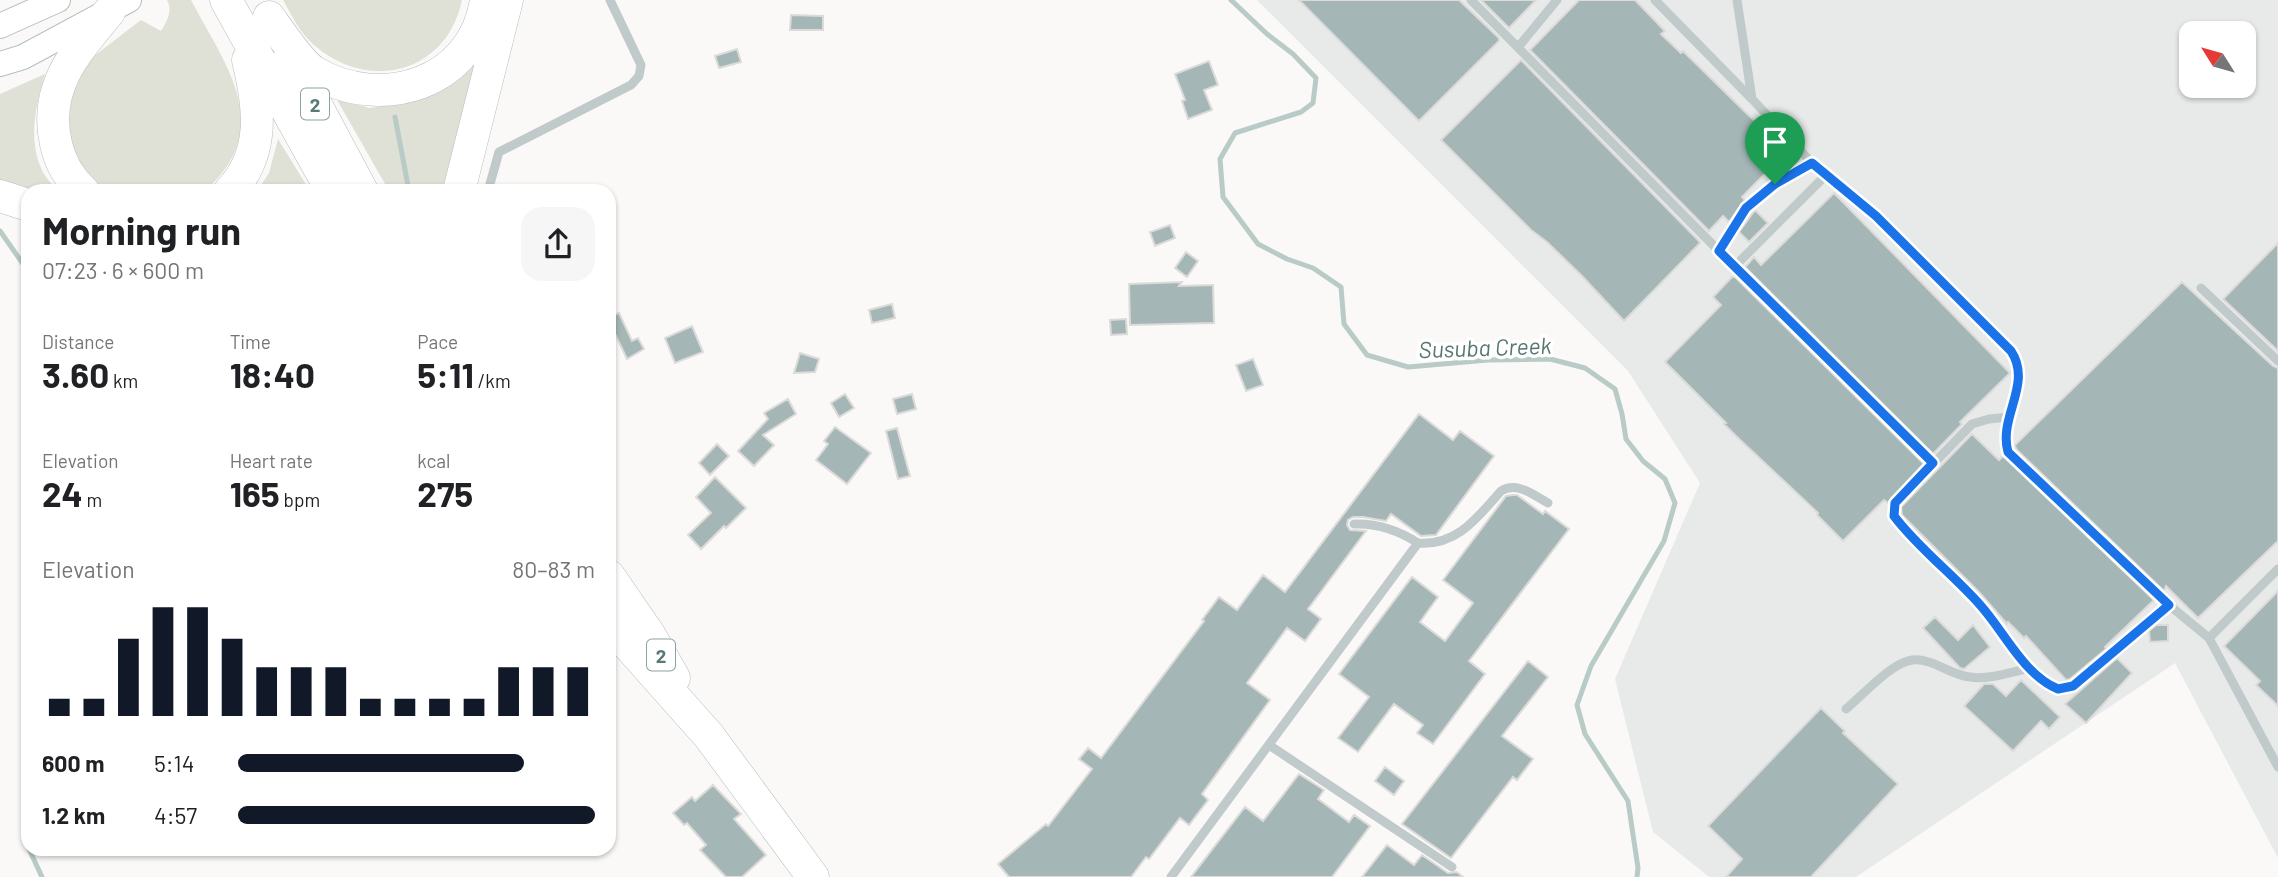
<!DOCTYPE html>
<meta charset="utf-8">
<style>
:root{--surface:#fff;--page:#f6f6f6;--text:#202124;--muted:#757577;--accent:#111827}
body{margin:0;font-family:Barlow,sans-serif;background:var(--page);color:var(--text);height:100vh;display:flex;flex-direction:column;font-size:26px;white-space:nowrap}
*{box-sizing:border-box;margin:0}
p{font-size:23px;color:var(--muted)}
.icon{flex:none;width:38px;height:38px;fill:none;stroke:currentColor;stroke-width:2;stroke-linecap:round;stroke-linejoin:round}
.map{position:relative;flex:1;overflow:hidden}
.details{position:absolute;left:21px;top:184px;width:595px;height:672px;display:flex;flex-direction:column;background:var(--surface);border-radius:21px;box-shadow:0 2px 5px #0004}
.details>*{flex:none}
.needle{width:46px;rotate:307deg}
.controls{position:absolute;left:2179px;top:21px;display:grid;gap:14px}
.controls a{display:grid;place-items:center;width:77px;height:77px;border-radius:14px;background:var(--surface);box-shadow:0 2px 5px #0004;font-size:35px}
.pin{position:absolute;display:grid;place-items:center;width:60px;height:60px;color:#fff;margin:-72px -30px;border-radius:50% 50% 50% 0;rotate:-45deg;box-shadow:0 0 7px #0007}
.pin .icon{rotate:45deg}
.round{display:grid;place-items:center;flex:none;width:74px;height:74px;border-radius:21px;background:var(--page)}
.head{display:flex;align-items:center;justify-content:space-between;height:119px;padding:0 21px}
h1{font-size:38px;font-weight:700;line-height:52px}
.figures{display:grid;grid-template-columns:repeat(3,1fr);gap:10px;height:119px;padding:7px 21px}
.figures div{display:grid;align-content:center}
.figures b{font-size:35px;font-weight:700}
.figures small{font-size:19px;font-weight:400}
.figures p{font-size:19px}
.chart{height:196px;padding:14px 21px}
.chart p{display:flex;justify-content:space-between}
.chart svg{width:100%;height:126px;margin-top:7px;stroke:var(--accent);stroke-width:6}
ul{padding:0 21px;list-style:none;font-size:23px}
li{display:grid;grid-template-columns:112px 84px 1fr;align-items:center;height:52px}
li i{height:18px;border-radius:9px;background:var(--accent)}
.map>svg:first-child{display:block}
.built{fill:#e8eae9;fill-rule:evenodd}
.green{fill:#dfe0d6}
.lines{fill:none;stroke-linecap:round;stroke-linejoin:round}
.stream{stroke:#b8cbc6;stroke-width:5}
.building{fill:#a4b7b6;stroke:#dcdbda;stroke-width:2}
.secondary-casing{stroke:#b3bfbf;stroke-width:26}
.highway-casing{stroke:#b4bdbd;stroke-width:33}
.lane{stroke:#c0caca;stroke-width:9}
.secondary{stroke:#fff;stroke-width:24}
.highway{stroke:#fff;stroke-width:32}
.route-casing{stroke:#fff;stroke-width:14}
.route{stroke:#1a73e8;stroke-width:9}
.labels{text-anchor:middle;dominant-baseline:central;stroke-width:7;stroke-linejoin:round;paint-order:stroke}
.shield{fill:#fff;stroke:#8ca1a0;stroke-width:2}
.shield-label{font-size:19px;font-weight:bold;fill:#5a7977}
.water-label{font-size:23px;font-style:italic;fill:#587770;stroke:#fff}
</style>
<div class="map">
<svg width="2278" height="877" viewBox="0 0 2278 877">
<rect width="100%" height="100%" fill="#faf9f8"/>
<path class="built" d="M1257,0H2278V858L2175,663L1856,877H1709L1653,832L1615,679L1700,483L1628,371ZM2191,33H2244V86H2191Z"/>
<path class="green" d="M167,0H191C226,66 276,128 205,191H101L85,177L69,154L66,99L77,76L94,56L141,20L161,31C167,22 173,10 167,0Z
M283,0H462C447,73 369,93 314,45C300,33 292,16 283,0Z
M483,34L447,191H389L336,98L369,108L415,102L449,84Z
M45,74C36,104 28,138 41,168C44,176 52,184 57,191H28L0,184V94Z
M278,139L310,191H257L269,173Z"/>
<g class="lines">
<path class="stream" d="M1231,0L1267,34L1293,54L1316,78L1313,103L1301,112L1235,133L1220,159L1223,197L1258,244L1287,259L1313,268L1341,287L1344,324L1367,355L1408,367L1488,360L1550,359L1585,368L1615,389L1622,414L1626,439L1643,461L1665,479L1675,503L1664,541L1591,666L1577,705L1585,734L1628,801L1638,868L1637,877
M395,117L409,191
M0,231L28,271
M29,849L42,877
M135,849L138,851L141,849"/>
</g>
<path class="building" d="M1299,0H1459L1499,38V41L1419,121Z
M1481,0H1536L1509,28Z
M1579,0H1635L1665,31L1661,34L1681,53L1683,51L1774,140L1776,138L1788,150L1742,197L1745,200L1729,222L1723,216L1709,231L1530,50Z
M791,15L823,16V30H790Z
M737,49L741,62L719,68L715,56Z
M1521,60L1699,241L1700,243L1624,321L1582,276L1547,242L1531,230L1441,140Z
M1209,61L1218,85L1204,90L1212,110L1188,119L1182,101L1185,100L1175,74Z
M1834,193L2010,373L1960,422L1962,424L1933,454L1745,267L1754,257L1761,265Z
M1755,210L1768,223L1749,242L1739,232Z
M1170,225L1175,238L1155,246L1150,232Z
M2278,243V351L2223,299Z
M1186,252L1198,261L1187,277L1175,268Z
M1732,277H1735L1924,464L1888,503L1884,500L1843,541L1817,515L1818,513L1736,436L1724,424L1726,423L1665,362L1721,305L1713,297Z
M1182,282L1179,286L1213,285L1214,323L1130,325L1129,284Z
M2182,282L2273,366L2278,368V541L2198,618L2166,586L2164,591L2016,449L2015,445Z
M892,304L895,318L872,323L869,310Z
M619,313L632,341L638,338L644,349L627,359L609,321V317Z
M1126,319L1127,334L1111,335L1110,320Z
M692,326L703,352L675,363L665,338Z
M800,353L819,359L815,372L794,373Z
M1253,359L1263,385L1246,391L1236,365Z
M845,394L854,408L839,417L831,403Z
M912,394L916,409L897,414L893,399Z
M788,399L796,414L763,435L774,445L754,466L738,451L768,419L764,413Z
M1419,414L1453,440L1460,431L1494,456L1436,535L1421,536L1391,514L1386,521L1363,517H1353L1348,520L1347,525L1350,530L1366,531L1308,609L1321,619L1305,641L1287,628L1247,683L1270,700L1202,794L1208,800L1189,825L1180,818L1149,859L1146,857L1131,877H1009L998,864L1046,824L1048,826L1092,769L1079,759L1088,748L1101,758L1204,621L1202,620L1219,597L1237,610L1263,575L1285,592Z
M835,427L871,453L847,484L816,460L828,444L824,441Z
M897,428L910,476L898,479L886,431Z
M1972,434L1999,460L2003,456L2154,600L2105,647L2106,649L2070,679L2066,680L2026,636L2024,638L2008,622L2007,624L1979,592L1902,515L1901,507Z
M717,444L729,456L710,475L699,463Z
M715,477L746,508L726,528L724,526L701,549L688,535L711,513L696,497Z
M1513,495H1517L1543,514L1545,511L1569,529L1469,661L1485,674L1433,744L1417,733L1423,725L1394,704L1358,752L1338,738L1369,697L1339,674L1412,577L1438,597L1420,622L1445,641L1473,603L1443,580L1506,496Z
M2278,591V706L2256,685L2260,681L2224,646Z
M1935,617L1958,640L1973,625L1990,647L1964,669L1960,668L1923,628Z
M2156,625H2168V641L2150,642L2149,631Z
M2117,658L2132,673L2086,723L2065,704Z
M1528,661L1548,677L1502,736L1533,759L1517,780L1513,777L1451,858L1402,824Z
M2021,680L2060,717L2049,729L2041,721L2013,751L1964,706L1984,684H1993L2006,696Z
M1821,708L1845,731L1843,733L1898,784L1811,877H1726L1742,859L1708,826Z
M1385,767L1404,781L1394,795L1375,781Z
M1299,774L1324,790L1318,799L1349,822L1354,815L1370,826L1332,877H1191L1245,807L1263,821Z
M713,785L741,814L734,819L766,855L742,877H726L700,850L706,845L687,823L684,825L673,813L692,797L695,801Z
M1387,845L1414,865L1422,855L1448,873L1457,872L1463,877H1362Z"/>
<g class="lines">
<g class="secondary-casing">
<path id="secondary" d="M0,26L58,0
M0,64L23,57L129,0"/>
</g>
<g class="highway-casing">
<path id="highway" d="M226,0L332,191
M269,17C279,31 301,64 314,72C381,112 474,84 486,0
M290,56L362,191
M83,191C69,178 60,162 56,144C43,87 75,53 109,12
M230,191C266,153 259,106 248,60
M459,191L507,0
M0,196L28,205
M609,576L649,634L674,678
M609,619L629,646L709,736L813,877"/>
</g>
<path class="lane" d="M1471,0L1719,251L1933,463
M1655,0L1752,99
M1737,0L1752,99L1812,163L1876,216L2011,351C2032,384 1998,417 2009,452L2169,605L2209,638L2278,767
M1519,46L1557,0
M488,191L499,152L631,85L639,76L641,65L610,0
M1719,251L1746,208L1775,184L1812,163
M1735,266L1826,175
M2201,288L2278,361
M2010,417L1989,419L1972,424L1895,503L1893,511L1896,519L1980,605L2030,668
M1354,524C1377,523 1398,530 1418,543
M2209,638L2278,569
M1846,709C1863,695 1891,663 1912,660C1933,658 1950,675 1970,677C1989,680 2011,672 2030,668L2042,681L2058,689L2073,686L2169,605
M1269,745L1452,867
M1171,877L1418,543C1457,546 1477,518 1501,491C1517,481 1533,495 1548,503"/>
<use href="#secondary" class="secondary"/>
<use href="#highway" class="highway"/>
</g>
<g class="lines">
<g class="route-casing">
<path id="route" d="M1812,163L1876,216L2011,351C2033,384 1998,417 2008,452L2169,605L2073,686L2058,689C2024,675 2005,633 1981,606C1954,575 1919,549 1894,516L1895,503L1933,463L1719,251L1746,208L1775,184Z"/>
</g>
<use href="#route" class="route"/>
</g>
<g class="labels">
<g class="shield">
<rect x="301" y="88.5" width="28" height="31" rx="5"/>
<rect x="647" y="639.5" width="28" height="31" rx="5"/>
</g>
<g class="shield-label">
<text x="315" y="104">2</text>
<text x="661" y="655">2</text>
</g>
<g class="water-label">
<text transform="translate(1485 347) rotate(-2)">Susuba Creek</text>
</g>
</g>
</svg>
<div class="controls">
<a><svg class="needle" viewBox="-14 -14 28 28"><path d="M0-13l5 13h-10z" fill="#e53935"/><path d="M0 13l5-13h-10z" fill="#757577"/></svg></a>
</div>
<div class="pin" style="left:1775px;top:184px;background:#1e9e55"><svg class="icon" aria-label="arrive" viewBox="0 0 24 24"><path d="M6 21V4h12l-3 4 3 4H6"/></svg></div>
<section class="details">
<div class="head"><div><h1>Morning run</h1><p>07:23 · 6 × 600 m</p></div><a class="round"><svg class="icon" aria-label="share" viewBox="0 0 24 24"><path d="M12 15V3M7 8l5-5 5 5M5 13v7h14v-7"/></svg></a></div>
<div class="figures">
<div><p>Distance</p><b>3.60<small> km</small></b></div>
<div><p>Time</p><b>18:40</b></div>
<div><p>Pace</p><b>5:11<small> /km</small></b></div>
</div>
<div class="figures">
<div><p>Elevation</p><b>24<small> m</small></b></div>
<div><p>Heart rate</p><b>165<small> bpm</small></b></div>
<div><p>kcal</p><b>275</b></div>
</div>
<div class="chart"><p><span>Elevation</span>80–83 m</p>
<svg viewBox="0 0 160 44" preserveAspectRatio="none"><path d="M5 44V38M15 44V38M25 44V17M35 44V6M45 44V6M55 44V17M65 44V27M75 44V27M85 44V27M95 44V38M105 44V38M115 44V38M125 44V38M135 44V27M145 44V27M155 44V27"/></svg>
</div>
<ul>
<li><b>600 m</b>5:14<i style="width:80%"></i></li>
<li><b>1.2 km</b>4:57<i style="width:100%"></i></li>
</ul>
</section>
</div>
